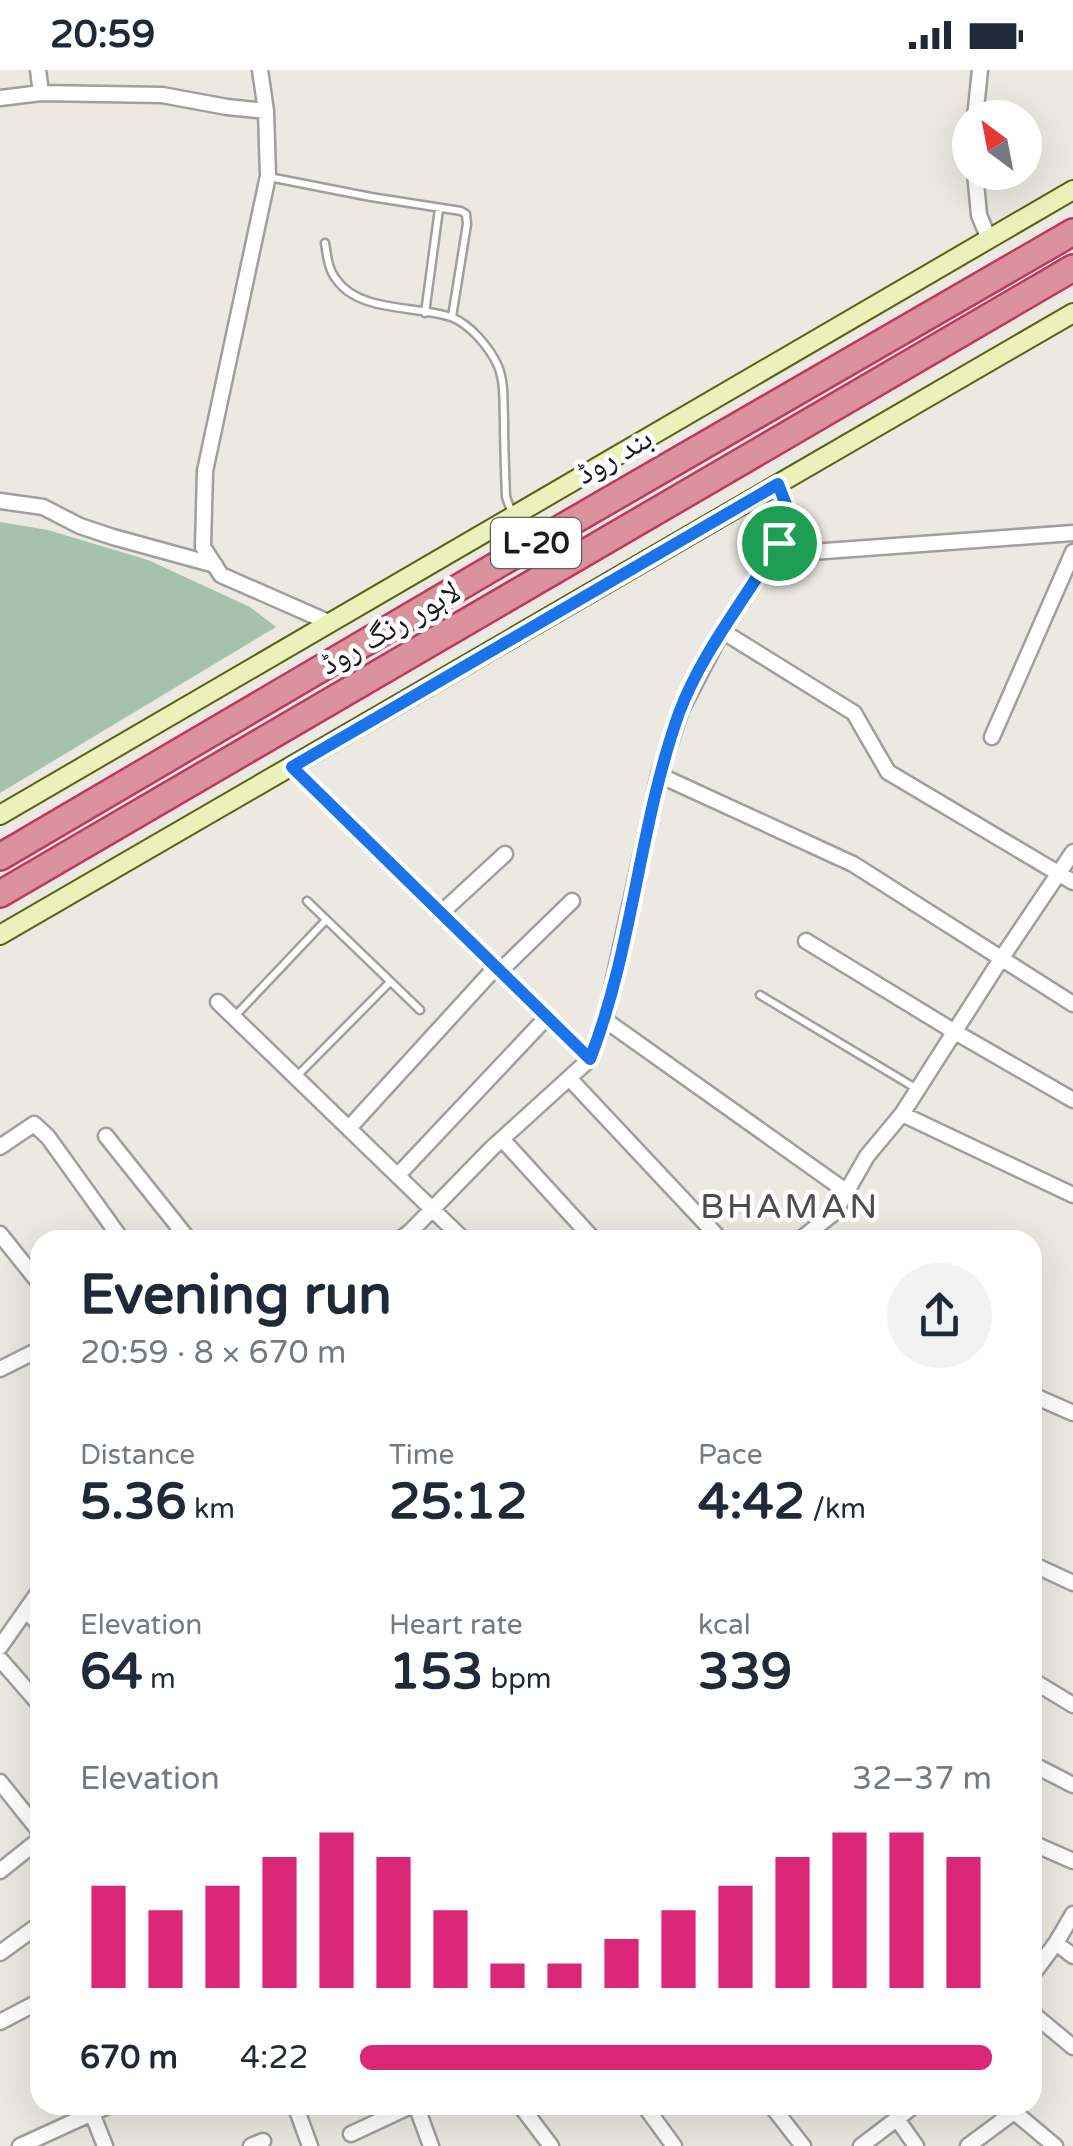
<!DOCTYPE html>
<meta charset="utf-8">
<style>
:root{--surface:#fff;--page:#f2f2f3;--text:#1f2937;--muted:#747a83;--accent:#db2777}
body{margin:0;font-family:"Varela Round","Noto Naskh Arabic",sans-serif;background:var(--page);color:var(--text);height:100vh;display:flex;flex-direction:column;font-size:38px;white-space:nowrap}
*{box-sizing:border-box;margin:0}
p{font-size:32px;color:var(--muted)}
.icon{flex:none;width:55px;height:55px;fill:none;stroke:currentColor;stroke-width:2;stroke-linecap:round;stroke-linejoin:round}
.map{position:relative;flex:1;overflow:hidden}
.details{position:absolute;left:30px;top:1160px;width:1012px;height:885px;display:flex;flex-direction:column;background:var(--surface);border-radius:30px;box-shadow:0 10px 40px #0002}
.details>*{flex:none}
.needle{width:65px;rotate:328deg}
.fabs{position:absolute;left:952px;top:30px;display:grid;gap:20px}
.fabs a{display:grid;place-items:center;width:90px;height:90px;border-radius:50%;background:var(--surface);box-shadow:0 10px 40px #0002;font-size:50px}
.pin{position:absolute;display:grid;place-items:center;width:85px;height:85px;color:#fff;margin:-42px;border:5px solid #fff;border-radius:50%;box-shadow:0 2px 10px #0007}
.round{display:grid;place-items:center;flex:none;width:105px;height:105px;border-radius:52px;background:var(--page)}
.overview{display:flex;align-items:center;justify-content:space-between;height:170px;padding:0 50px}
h1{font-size:55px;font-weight:700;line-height:75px}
.metrics{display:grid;grid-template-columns:repeat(3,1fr);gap:15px;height:170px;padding:10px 50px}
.metrics div{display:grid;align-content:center}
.metrics b{font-size:50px;font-weight:700}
.metrics small{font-size:28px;font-weight:400}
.metrics p{font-size:28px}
.chart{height:280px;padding:20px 50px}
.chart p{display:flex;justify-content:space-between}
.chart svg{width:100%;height:180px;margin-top:10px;stroke:var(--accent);stroke-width:6}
ul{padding:0 50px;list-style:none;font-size:32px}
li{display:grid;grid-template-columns:160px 120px 1fr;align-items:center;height:75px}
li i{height:25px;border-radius:12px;background:var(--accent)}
.status{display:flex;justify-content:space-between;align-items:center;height:70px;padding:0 50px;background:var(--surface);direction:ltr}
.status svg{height:28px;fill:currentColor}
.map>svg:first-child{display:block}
.cemetery{fill:#a6c2ac}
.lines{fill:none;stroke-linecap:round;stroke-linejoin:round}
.service-casing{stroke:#9f9f9f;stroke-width:11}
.minor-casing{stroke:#9f9f9f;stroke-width:19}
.secondary-casing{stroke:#566311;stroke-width:22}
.motorway-casing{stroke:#c0385f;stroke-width:30}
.service{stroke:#fff;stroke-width:6}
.minor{stroke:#fff;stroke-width:14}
.secondary{stroke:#ebf1bb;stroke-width:18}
.motorway{stroke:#da929c;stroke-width:25}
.route-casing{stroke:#fff;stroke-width:20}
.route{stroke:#1a73e8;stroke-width:12}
.labels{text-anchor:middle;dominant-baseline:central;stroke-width:9;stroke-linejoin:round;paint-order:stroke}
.shield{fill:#fff;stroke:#5f5f5f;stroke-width:2.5}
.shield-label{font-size:30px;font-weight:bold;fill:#1b1b1b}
.street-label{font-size:32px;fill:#1b1b1b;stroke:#fff}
.neighbourhood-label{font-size:35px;letter-spacing:2.5px;fill:#4e4e4e;stroke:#fff}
</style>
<div class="status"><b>20:59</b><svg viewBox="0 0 49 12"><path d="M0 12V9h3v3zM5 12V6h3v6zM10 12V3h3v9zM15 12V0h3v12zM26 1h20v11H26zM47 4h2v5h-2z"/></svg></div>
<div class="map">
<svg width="1073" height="2076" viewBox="0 0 1073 2076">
<rect width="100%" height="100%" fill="#ebe9e2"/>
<path class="cemetery" d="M0,452L48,460L148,490L250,537L276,557L0,723Z"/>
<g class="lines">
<g class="service-casing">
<path id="service" d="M269,107L371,127L461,141L466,144L467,154L452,247
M325,173C327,185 328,199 336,209C359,243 416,235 451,247C470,254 490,278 498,296C505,313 503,332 504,349C504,375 505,401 506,427L512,443
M425,243L439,139
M307,831L420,940
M760,925L917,1019
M235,946L326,850
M297,1006L390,912"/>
</g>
<g class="minor-casing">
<path id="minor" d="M38,0L41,23
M260,0L266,41L268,106L205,401L203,477L221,505L328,552
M0,28L41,23L162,25L227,37L266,41
M975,48L980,0
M975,102L979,145L989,169
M778,414C788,440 793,448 779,473
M0,431L43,437L80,456L113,467L215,495
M722,561L854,643L888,702L1073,812
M992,667L1073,482
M292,697L590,989
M659,705L853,794L1073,934
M441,843L505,784
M806,871L955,962L1073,1030
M500,901L572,831
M218,932L464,1170
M605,950L847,1122
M569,1008L721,1170
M902,1044L1001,889L1073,782
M349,1058L496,897
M106,1066L189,1170
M502,1069L594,1170
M0,1077L34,1054L48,1067L122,1170
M398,1105L547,947
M0,1164L40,1214
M399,1170L411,1161L492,1078L590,989L605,950L659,705L681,640L722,561L779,473L798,483L1073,463
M800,1170L835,1142L867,1086L902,1044L1073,1125
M0,1299L40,1279
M1032,1325L1073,1343
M1032,1494L1073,1513
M26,1540L40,1556
M0,1577L40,1520
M0,1589L40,1635
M1032,1610L1073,1635
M1032,1694L1073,1715
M0,1712L40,1762
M1032,1773L1073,1791
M0,1801L40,1769
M1056,1873L1073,1886
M0,1883L40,1854
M1032,1905L1056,1873L1073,1844
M1032,1943L1073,1977
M0,1952L40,1931
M295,2035L310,2076
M416,2035L431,2076
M520,2035L551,2076
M644,2035L674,2076
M771,2035L803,2076
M1006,2035L1055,2076
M92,2043L105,2076
M897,2049L916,2076
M351,2064L413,2035
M20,2076L110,2035
M251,2076L263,2071
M861,2076L915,2035
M968,2076L1014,2042"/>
</g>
<g class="secondary-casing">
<path id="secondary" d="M0,745L1073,120
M0,865L1073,243"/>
</g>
<g class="motorway-casing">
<path id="motorway" d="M0,787L504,491L1073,162
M0,824L1073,198"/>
</g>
<use href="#service" class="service"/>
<use href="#minor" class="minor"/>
<use href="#secondary" class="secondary"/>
<use href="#motorway" class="motorway"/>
</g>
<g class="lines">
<g class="route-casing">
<path id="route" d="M778,414L788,440L786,459C753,521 704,576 679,643C639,755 633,879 590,989L292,697Z"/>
</g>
<use href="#route" class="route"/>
</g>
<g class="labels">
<rect class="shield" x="491" y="448" width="90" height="50" rx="8"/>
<g class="shield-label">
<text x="536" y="473">L-20</text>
</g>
<g class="street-label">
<text transform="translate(614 386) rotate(-30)">بند روڈ</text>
<text transform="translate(390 558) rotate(-30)">لاہور رنگ روڈ</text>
</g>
<g class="neighbourhood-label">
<text x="790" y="1137">BHAMAN</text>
</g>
</g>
</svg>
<div class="fabs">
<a><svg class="needle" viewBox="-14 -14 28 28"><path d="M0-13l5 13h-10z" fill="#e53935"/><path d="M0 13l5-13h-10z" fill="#747a83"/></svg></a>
</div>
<div class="pin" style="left:779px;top:473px;background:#1e9e55"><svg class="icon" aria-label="arrive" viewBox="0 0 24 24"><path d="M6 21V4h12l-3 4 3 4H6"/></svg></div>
<section class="details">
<div class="overview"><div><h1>Evening run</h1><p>20:59 · 8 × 670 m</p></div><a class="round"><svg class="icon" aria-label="share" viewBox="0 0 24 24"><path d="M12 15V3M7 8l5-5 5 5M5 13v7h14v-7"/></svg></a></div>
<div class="metrics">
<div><p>Distance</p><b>5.36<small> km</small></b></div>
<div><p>Time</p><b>25:12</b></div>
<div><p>Pace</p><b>4:42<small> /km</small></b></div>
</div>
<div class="metrics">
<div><p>Elevation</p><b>64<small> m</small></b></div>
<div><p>Heart rate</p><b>153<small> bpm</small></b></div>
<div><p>kcal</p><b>339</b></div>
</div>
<div class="chart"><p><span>Elevation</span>32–37 m</p>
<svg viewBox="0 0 160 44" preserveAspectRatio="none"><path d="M5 44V19M15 44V25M25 44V19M35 44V12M45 44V6M55 44V12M65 44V25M75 44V38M85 44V38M95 44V32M105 44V25M115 44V19M125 44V12M135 44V6M145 44V6M155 44V12"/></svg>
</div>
<ul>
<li><b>670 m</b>4:22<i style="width:100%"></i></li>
</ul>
</section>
</div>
